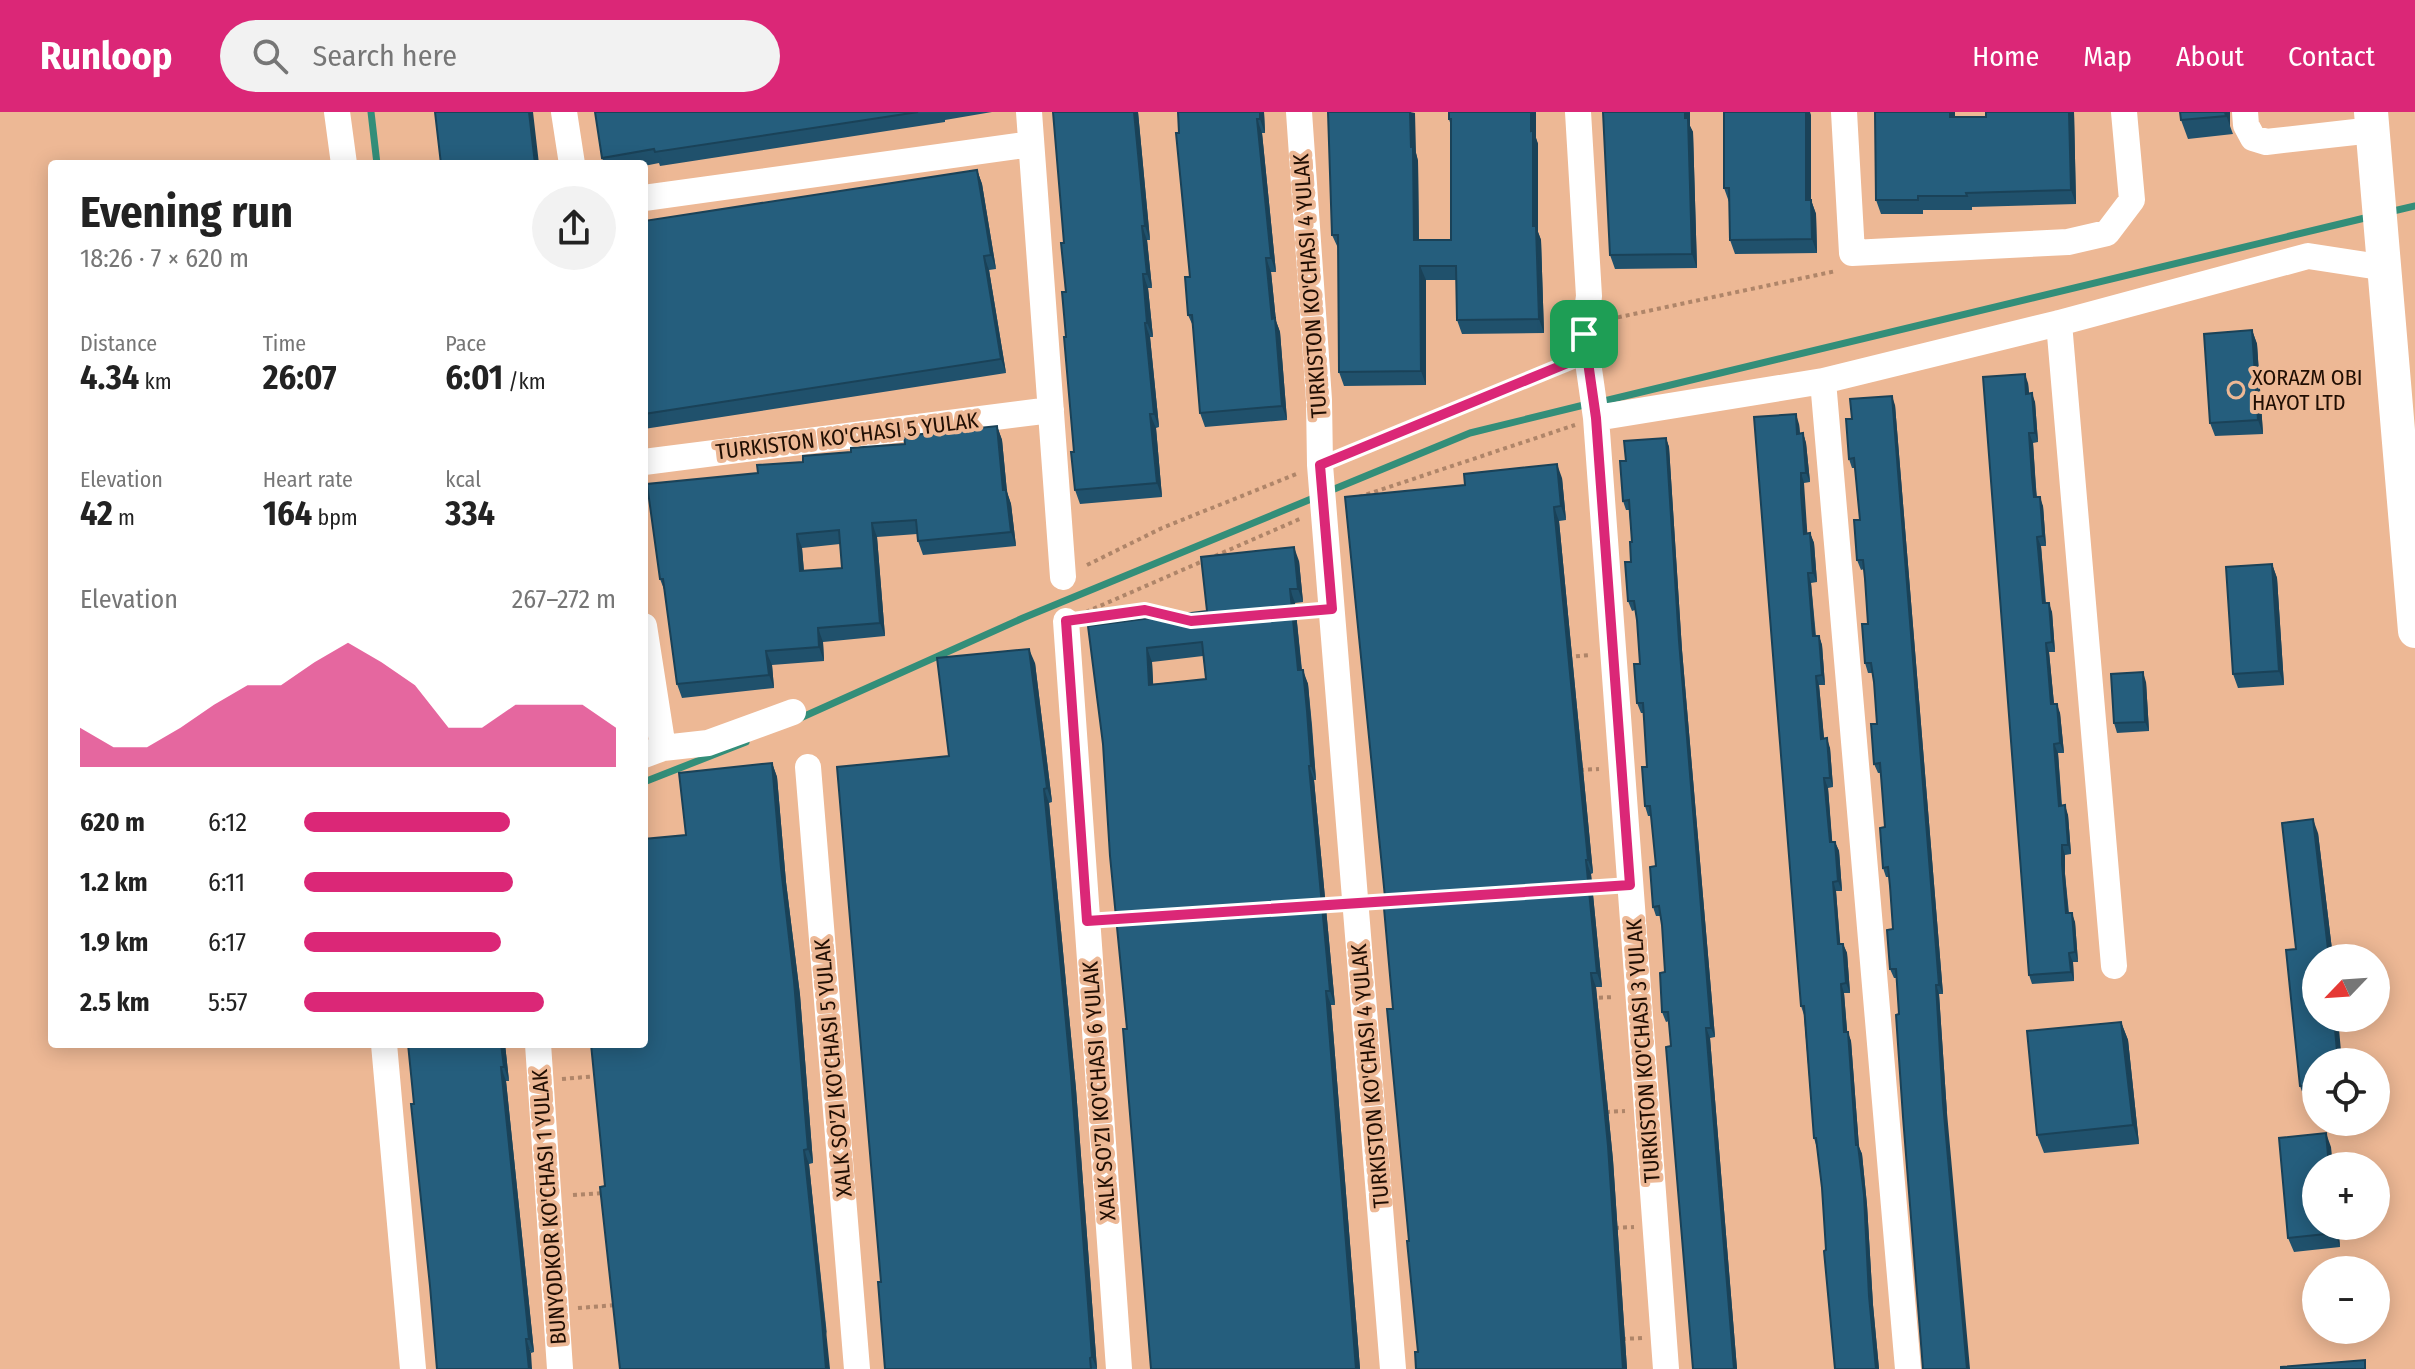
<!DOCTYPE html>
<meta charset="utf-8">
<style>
:root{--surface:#fff;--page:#f2f2f2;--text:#222;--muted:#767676;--accent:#db2777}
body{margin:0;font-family:"Fira Sans Condensed",sans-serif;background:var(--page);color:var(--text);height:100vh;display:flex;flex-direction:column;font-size:30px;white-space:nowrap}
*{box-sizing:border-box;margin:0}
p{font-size:26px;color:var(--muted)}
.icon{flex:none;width:44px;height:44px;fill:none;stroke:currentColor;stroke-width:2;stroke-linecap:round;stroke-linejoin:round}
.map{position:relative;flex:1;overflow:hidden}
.details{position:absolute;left:48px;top:48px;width:600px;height:888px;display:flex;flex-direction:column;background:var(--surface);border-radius:8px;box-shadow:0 4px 20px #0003}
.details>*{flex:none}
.needle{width:52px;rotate:245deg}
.buttons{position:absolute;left:2302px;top:832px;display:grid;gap:16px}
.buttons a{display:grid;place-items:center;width:88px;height:88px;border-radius:50%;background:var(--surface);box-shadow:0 4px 20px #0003;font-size:40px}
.pin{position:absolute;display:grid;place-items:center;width:68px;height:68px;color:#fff;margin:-34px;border-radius:16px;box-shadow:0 4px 12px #0006}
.round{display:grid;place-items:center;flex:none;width:84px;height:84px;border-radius:42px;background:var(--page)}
.head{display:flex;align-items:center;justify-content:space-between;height:136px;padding:0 32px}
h1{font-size:44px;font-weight:700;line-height:60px}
.metrics{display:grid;grid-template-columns:repeat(3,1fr);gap:12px;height:136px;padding:8px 32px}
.metrics div{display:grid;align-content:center}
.metrics b{font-size:34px;font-weight:700}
.metrics small{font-size:22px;font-weight:400}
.metrics p{font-size:22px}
.chart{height:224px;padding:16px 32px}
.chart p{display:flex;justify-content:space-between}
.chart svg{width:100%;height:144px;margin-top:8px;fill:var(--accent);opacity:.7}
ul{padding:0 32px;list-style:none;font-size:26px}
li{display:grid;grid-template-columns:128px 96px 1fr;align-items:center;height:60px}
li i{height:20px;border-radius:10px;background:var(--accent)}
header{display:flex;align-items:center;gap:48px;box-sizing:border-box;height:112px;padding:0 40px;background:var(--accent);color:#fff}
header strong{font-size:38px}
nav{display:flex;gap:44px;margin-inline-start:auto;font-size:28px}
.search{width:560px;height:72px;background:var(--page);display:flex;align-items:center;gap:20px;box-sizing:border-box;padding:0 28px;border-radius:44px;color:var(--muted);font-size:30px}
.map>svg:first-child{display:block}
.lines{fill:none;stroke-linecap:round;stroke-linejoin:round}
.stream{stroke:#338e79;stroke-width:7}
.path{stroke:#af8569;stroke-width:4;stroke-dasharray:4 4;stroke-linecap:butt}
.minor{stroke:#fff;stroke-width:26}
.major{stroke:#fff;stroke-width:34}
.wall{fill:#20516c;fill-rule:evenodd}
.shaded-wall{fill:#1a4258}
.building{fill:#255e7d;stroke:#1a4258;stroke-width:2;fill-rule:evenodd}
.route-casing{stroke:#fff;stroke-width:16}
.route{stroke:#db2777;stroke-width:10}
.poi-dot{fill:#2a5e7a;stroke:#edb895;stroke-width:3}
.labels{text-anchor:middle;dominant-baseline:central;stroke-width:8;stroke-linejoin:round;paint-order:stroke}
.street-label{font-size:22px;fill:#200e03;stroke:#edb895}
.poi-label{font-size:22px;fill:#200e03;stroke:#edb895;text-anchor:start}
</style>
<header>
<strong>Runloop</strong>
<div class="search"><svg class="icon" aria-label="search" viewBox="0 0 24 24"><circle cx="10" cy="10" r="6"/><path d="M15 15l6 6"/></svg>Search here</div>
<nav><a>Home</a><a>Map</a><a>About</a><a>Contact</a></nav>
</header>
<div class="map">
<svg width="2415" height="1257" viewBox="0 0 2415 1257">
<rect width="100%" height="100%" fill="#edb895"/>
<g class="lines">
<path class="stream" d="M371,0L377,52
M2389,100L2415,94
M1600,290L2369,105
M1327,380L1470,321L1588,292
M798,607L1023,506L1316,385
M644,670L746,630"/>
<path class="path" d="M1610,207L1836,159
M1344,343L1565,252
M1359,385L1575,313
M1215,444L1302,406
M1087,453L1162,416L1299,361
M1086,500L1203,449
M1088,506L1145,498L1170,504
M1568,545L1591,543
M1580,658L1599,657
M1589,775L1608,774
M1591,886L1614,885
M562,967L598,964
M1606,1000L1625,999
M573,1083L604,1081
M1615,1116L1634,1115
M578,1196L617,1193
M1622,1227L1642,1226"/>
<path class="minor" d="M337,0L344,52
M564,0L572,52
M1029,0L1063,465
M1299,0L1319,288L1320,353L1393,1257
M1578,0L1589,184L1584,222L1596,306L1666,1257
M1844,0L1852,141L2068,130L2107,121L2132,88L2124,0
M2245,0L2246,13L2253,26L2266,30L2373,18
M644,86L1031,32
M2059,211L2114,854
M1596,306L1823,269
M644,350L1051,298
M1066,509L1119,1257
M644,514L663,636
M644,643L663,636L708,631L793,600
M808,655L857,1257
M384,932L413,1257
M538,932L560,1257
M1908,1257L1823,269L2059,211L2308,144L2386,156"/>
<path class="major" d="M2371,0L2415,519"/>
</g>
<path class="wall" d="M595,0H992L945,8V10L660,54L659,51L644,54V52H604L602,46Z
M1053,0H1138L1150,128H1147L1152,176H1148L1153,225H1150L1159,315L1156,316L1162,385L1080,392L1075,378L1074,340L1066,225L1064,131Z
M1264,0L1265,21H1262L1276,160H1271L1276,209L1280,220L1287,308L1205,315L1200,301L1193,214L1188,203L1190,165L1179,21Z
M1603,0H1690V14L1693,20L1697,156L1615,157L1610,143Z
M1986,0H2074L2076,92L1972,95V98H1923V102H1881L1876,88L1955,5H1986Z
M2180,0H2230V14L2233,22L2188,27L2181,8Z
M1811,3V88L1816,102L1817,141L1735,142L1730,128L1729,90L1724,76Z
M1449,7L1536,26L1538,32V120L1541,128L1544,221L1462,222L1457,208L1456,168H1426V273L1344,274L1339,260L1338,136L1332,123L1416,41L1418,49L1419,128H1451V14Z
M977,58L982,72L996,157L989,158L1006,261L644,317V109Z
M2252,218L2257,232L2263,322L2215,324L2210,311Z
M2028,271L2029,281L2035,290L2038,330L2033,331L2036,375L2037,385L2043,394L2046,434H2041L2046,491L2052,500L2055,540H2049L2054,592L2060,601L2064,641H2058L2062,693L2068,703L2071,742L2065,743V762L2069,801L2075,810L2078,850H2073L2074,869L2032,872L2029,863Z
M1895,293L1943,882H1939L1947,1001L1899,902L1897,866H1894L1890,857L1893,817L1889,765H1886L1883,756L1885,715L1881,661H1878L1874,652L1877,612L1874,570L1872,561H1868L1865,551L1868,512L1864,457L1861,458L1857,448L1860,408L1855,356H1852L1849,347L1852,307Z
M1799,312L1800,322L1803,321L1806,331L1810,370L1804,371V390L1807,421H1810L1814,431L1817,470L1811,471L1816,524H1819L1822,533L1825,573H1819L1824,627L1830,636L1833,675L1828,676L1832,730H1835L1839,739L1842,779H1836L1840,832H1843L1847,841L1850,881H1844L1847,920L1851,929L1859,1035L1862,1042L1867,1093L1873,1193L1879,1257H1835L1822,1076L1817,1036L1814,1026L1804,903L1801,894Z
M997,314L1002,328L1007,380L1011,392L1016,434L923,443L918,429L917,422L877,425L885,524L823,530L824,549L772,553L774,576L682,586L677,572L665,480L660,467L758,361L851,340L905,332ZM840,432L842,456L804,459L802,436Z
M1666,326L1669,335L1682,538L1715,925L1710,926L1737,1257H1693L1669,909L1666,910L1662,900L1665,860L1662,813L1660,804H1656L1653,795L1656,754L1651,704H1648L1645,694L1647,655L1644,601H1641L1637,591L1640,552L1637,508L1635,498L1632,499L1628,489L1632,430L1629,398H1626L1623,389L1626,349Z
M1562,366L1566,408L1559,409L1593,761L1591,762L1602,875H1596L1613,1048L1627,1257H1416L1418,1240L1385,785L1465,373Z
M1299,449L1303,490L1295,491L1302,558L1308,572L1312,613L1316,668H1314L1335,893H1331L1360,1257H1151L1127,917L1103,632L1088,514L1207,499ZM1203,544L1206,567L1153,572L1152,550Z
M2272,452L2277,466L2284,573L2238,576L2233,562Z
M1035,551L1052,690L1049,691L1076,977L1097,1257H885L881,1170L949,644Z
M2146,570L2149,619L2117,621L2114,611Z
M772,651L777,665L786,770L800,883L813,1051L809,1052L827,1223L686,723Z
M2318,721L2333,846H2316V988H2305L2300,974L2296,837Z
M2121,910L2128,928L2139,1032L2044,1041L2037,1023Z
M505,932L509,969H506L534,1240L531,1241L414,992Z
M2331,1035L2316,1114H2338L2340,1135L2294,1140L2288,1126Z"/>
<path class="shaded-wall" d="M529,0H533L539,52H535Z
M1134,0H1138L1150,128L1145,114Z
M1260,0H1264L1265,21L1260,7Z
M1410,0L1415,1L1416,41L1418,49L1419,142L1414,128Z
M1531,0H1536V26L1538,32V120L1541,128L1544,221L1539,207L1533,114Z
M1685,0H1690V14L1693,20L1697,156L1692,142Z
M1806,0H1810L1811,3V102L1806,88Z
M1950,0H1955V19L1950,5Z
M2069,0H2074L2076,92L2071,78Z
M2225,0H2230V14Z
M1257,7L1262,21L1276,160L1271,146Z
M977,58L982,72L996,157L991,143Z
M1811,88L1816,102L1817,141L1812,127Z
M1142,114L1147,128L1152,176L1147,162Z
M984,144L989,158L1006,261L1001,247Z
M1266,146L1271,160L1276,209L1280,220L1287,308L1282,294Z
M1420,154L1426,168V273L1421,259Z
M1143,162L1148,176L1153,225L1147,211Z
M1145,211L1150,225L1159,315L1154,302Z
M2252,218L2257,232L2263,322L2258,308Z
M2025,262L2028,271L2030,291L2026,282Z
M2032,281L2035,290L2038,330L2035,321Z
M1892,284L1895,293L1943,882L1939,873Z
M1150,302L1156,316L1162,385L1157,371Z
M1796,302L1799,312L1801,332L1797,322Z
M997,314L1002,328L1007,380L1011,392L1016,434L1011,420L1003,378Z
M1803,321L1806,331L1810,370L1806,361Z
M2029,321L2033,331L2037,395L2034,385Z
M1666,326L1669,335L1682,538L1715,925L1711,916L1679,529Z
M1557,352L1562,366L1566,408L1561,394Z
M1801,361L1804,371L1808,431L1804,422Z
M2040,385L2043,394L2046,434L2043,424Z
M1554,395L1559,409L1593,761L1588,748Z
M872,411L877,425L885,524L880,511Z
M1810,421L1814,431L1817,470L1813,461Z
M797,422L802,436L805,473L800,459Z
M2037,425L2041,434L2046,500L2043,491Z
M1294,435L1299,449L1303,490L1298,477Z
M2272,452L2277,466L2284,573L2279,559Z
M1808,461L1811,471L1816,533L1813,524Z
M1290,477L1295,491L1303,572L1298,558Z
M2049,491L2052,500L2055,540L2052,530Z
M818,516L823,530L824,549L819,535Z
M1819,524L1822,533L1825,573L1822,563Z
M2046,531L2049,540L2055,602L2051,592Z
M1147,536L1152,550L1154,587L1149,573Z
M1029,537L1035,551L1052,690L1047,676Z
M766,539L772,553L774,576L769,563Z
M1303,558L1308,572L1316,668L1311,654Z
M2143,560L2146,570L2149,619L2145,610Z
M1816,564L1819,573L1825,636L1821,627Z
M2057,592L2060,601L2064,641L2060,631Z
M1827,626L1830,636L1833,675L1830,666Z
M2054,632L2058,641L2062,703L2059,694Z
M772,651L777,665L786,770L800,883L813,1051L808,1037L781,756Z
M1309,654L1314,668L1335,893L1330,879Z
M1824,666L1828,676L1833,739L1830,730Z
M1044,677L1049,691L1076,977L1097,1257L1092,1245Z
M2065,693L2068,703L2071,742L2068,733Z
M2313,707L2318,721L2333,846H2329Z
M1835,730L1839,739L1842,779L1838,769Z
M2062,733L2065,743V762L2069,810L2066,801L2062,752Z
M1586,748L1591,762L1602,875L1597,861Z
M1833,770L1836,779L1841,841L1838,832Z
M2072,801L2075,810L2078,850L2075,840Z
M1843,832L1847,841L1850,881L1846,871Z
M2069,841L2073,850L2074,869L2071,860Z
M1591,861L1596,875L1613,1048L1627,1257H1623Z
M1841,872L1844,881L1848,929L1844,920Z
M1936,873L1939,882L1947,1001L1970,1257H1967L1943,991Z
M1326,879L1331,893L1360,1257H1356Z
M2334,906H2338L2342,950H2338Z
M2121,910L2128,928L2139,1032L2133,1013Z
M1706,916L1710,926L1737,1257H1734Z
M1848,920L1851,929L1859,1035L1862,1042L1867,1093L1873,1193L1879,1257H1876Z
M501,932H505L509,969L504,955Z
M501,955L506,969L534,1240L529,1227Z
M2326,1021L2331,1035L2333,1054H2329Z
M804,1038L809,1052L830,1257H826Z
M2335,1114H2338L2340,1135L2335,1121Z
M526,1227L531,1241L532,1257H529Z"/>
<path class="building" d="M435,0H529L535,52H441Z
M595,0H918L655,40L654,37L602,46Z
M1053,0H1134L1145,114H1142L1147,162H1143L1147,211H1145L1154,302H1150L1157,371L1075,378L1071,340H1074L1064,225H1066L1062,180H1066L1061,131H1064Z
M1178,0H1260V7H1257L1271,146H1266L1272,207L1275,206L1282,294L1200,301L1192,203H1188L1185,165H1190L1176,21H1179Z
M1328,0H1410L1411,35H1413L1414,128H1451V7H1449V0H1531V19L1533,18V114H1536L1539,207L1457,208L1456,154H1420L1421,259L1339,260L1338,123H1332Z
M1603,0H1685V6H1688L1692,142L1610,143Z
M1724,0H1806V88H1811L1812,127L1730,128L1729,76H1724Z
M1875,0H1950V5H1986V0H2069L2071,78L1966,81L1967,84H1918V88H1876Z
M2180,0H2225L2226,4L2181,8Z
M977,58L991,143L984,144L1001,247L644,302V109Z
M2252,218L2258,308L2210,311L2204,222Z
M2025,262L2026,282L2032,281L2035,321H2029L2032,365L2034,385H2040L2043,424L2037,425L2043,491H2049L2052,530L2046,531L2051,592H2057L2060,631L2054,632L2059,694L2065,693L2068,733H2062V752L2066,801H2072L2075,840L2069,841L2071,860L2029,863L1983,265Z
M1892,284L1939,873H1936L1943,991L1967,1257H1923L1903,1005L1896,903L1899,902L1896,857H1890L1887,818L1893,817L1890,774L1888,755L1883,756L1880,716L1885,715L1880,651L1874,652L1871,612H1877L1874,570L1871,551H1865L1862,512H1868L1865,467L1863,448H1857L1854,408H1860L1854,346L1849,347L1846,307H1852L1850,287Z
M1796,302L1797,322L1803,321L1806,361H1801V381L1804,422L1810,421L1813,461H1808L1813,524H1819L1822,563L1816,564L1821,627L1827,626L1830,666H1824L1830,730H1835L1838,769L1833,770L1838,832H1843L1846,871L1841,872L1844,920H1848L1856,1033H1858L1864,1083L1869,1184L1876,1257H1835L1824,1139L1826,1138L1822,1076L1816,1026H1814L1804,894H1801L1754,305Z
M997,314L1003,378H1006L1011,420L918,429L916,408L872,411L880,511L818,516L819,535L766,539L769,563L677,572L663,467H660L647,372L758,361L757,353L803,350V344L851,340V336L905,332L904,324ZM839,418L842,456L800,459L797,422Z
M1666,326L1679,529L1711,916H1706L1734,1257H1693L1666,935L1671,934L1668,900H1662L1660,861L1665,860L1662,813L1659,794L1653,795L1650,755L1656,754L1650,694H1645L1642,655H1647L1643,591H1637L1634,552H1640L1637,508L1634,489H1628L1625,450H1631L1630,430H1632L1629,388L1623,389L1620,349H1626L1624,329Z
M1557,352L1561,394L1554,395L1588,748H1586L1597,861H1591L1608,1034L1623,1257H1416L1415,1240H1418L1407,1129H1409L1387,897H1393L1383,785H1385L1345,385L1465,373L1464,362Z
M1294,435L1298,477H1290L1298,558H1303L1307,599L1311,654H1309L1330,879H1326L1356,1257H1151L1123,917H1127L1110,744L1103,632L1088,514L1207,499L1201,445ZM1202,530L1206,567L1149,573L1147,536Z
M2272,452L2279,559L2233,562L2226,455Z
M1029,537L1047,676L1044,677L1071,964L1092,1245L1090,1246L1091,1257H885L878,1170H881L837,655L949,644L937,546Z
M2143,560L2145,610L2114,611L2111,562Z
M772,651L781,756L794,869L808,1037L804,1038L822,1209L826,1257H620L600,1075L605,1074L591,932H644V727L686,723L679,661Z
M2313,707L2329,846H2316V906H2334L2338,950H2316V973L2300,974L2286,838L2296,837L2282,711Z
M2121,910L2133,1013L2037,1023L2027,919Z
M408,932H501L504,955H501L529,1227H526L529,1257H437L430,1174L411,992H414Z
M2326,1021L2329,1054H2316V1114H2335V1121L2288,1126L2279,1026Z
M2365,1248V1257H2281V1255Z"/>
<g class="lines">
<g class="route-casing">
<path id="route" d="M1584,222L1596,306L1630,773L1087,809L1066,509L1145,498L1191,509L1332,497L1320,353L1575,248Z"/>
</g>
<use href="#route" class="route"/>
</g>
<circle class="poi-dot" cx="2236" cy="278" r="8"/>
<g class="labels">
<g class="street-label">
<text transform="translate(1310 174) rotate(-94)">TURKISTON KO'CHASI 4 YULAK</text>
<text transform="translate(847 324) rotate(-7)">TURKISTON KO'CHASI 5 YULAK</text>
<text transform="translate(1643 939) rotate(-94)">TURKISTON KO'CHASI 3 YULAK</text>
<text transform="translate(833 956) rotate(-95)">XALK SO'ZI KO'CHASI 5 YULAK</text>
<text transform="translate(1370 964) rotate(-95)">TURKISTON KO'CHASI 4 YULAK</text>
<text transform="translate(1099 979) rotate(-94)">XALK SO'ZI KO'CHASI 6 YULAK</text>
<text transform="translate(549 1095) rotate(-94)">BUNYODKOR KO'CHASI 1 YULAK</text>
</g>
<g class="poi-label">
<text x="2252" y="265">XORAZM OBI<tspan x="2252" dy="25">HAYOT LTD</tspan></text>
</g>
</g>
</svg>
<div class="buttons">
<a><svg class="needle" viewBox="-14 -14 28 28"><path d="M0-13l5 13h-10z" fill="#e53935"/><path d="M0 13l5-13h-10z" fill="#767676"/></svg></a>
<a><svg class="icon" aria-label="locate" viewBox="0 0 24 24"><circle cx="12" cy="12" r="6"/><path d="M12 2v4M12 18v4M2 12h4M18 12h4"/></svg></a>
<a>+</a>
<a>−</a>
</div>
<div class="pin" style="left:1584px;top:222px;background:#1e9e55"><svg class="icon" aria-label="arrive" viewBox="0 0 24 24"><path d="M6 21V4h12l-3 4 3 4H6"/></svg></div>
<section class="details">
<div class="head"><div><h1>Evening run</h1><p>18:26 · 7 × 620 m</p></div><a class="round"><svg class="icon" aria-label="share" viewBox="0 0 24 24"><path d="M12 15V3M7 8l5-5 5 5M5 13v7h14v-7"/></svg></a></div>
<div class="metrics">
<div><p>Distance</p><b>4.34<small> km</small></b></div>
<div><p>Time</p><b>26:07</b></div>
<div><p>Pace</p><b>6:01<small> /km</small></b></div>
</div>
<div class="metrics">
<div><p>Elevation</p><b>42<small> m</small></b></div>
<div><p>Heart rate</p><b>164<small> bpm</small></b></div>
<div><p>kcal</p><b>334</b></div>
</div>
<div class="chart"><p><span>Elevation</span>267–272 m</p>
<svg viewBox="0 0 160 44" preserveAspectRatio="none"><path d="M0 44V32L10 38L20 38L30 32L40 25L50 19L60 19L70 12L80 6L90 12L100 19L110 32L120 32L130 25L140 25L150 25L160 32V44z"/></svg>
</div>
<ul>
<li><b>620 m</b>6:12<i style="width:66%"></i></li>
<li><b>1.2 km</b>6:11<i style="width:67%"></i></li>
<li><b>1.9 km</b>6:17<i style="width:63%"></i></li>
<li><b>2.5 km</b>5:57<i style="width:77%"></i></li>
</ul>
</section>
</div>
